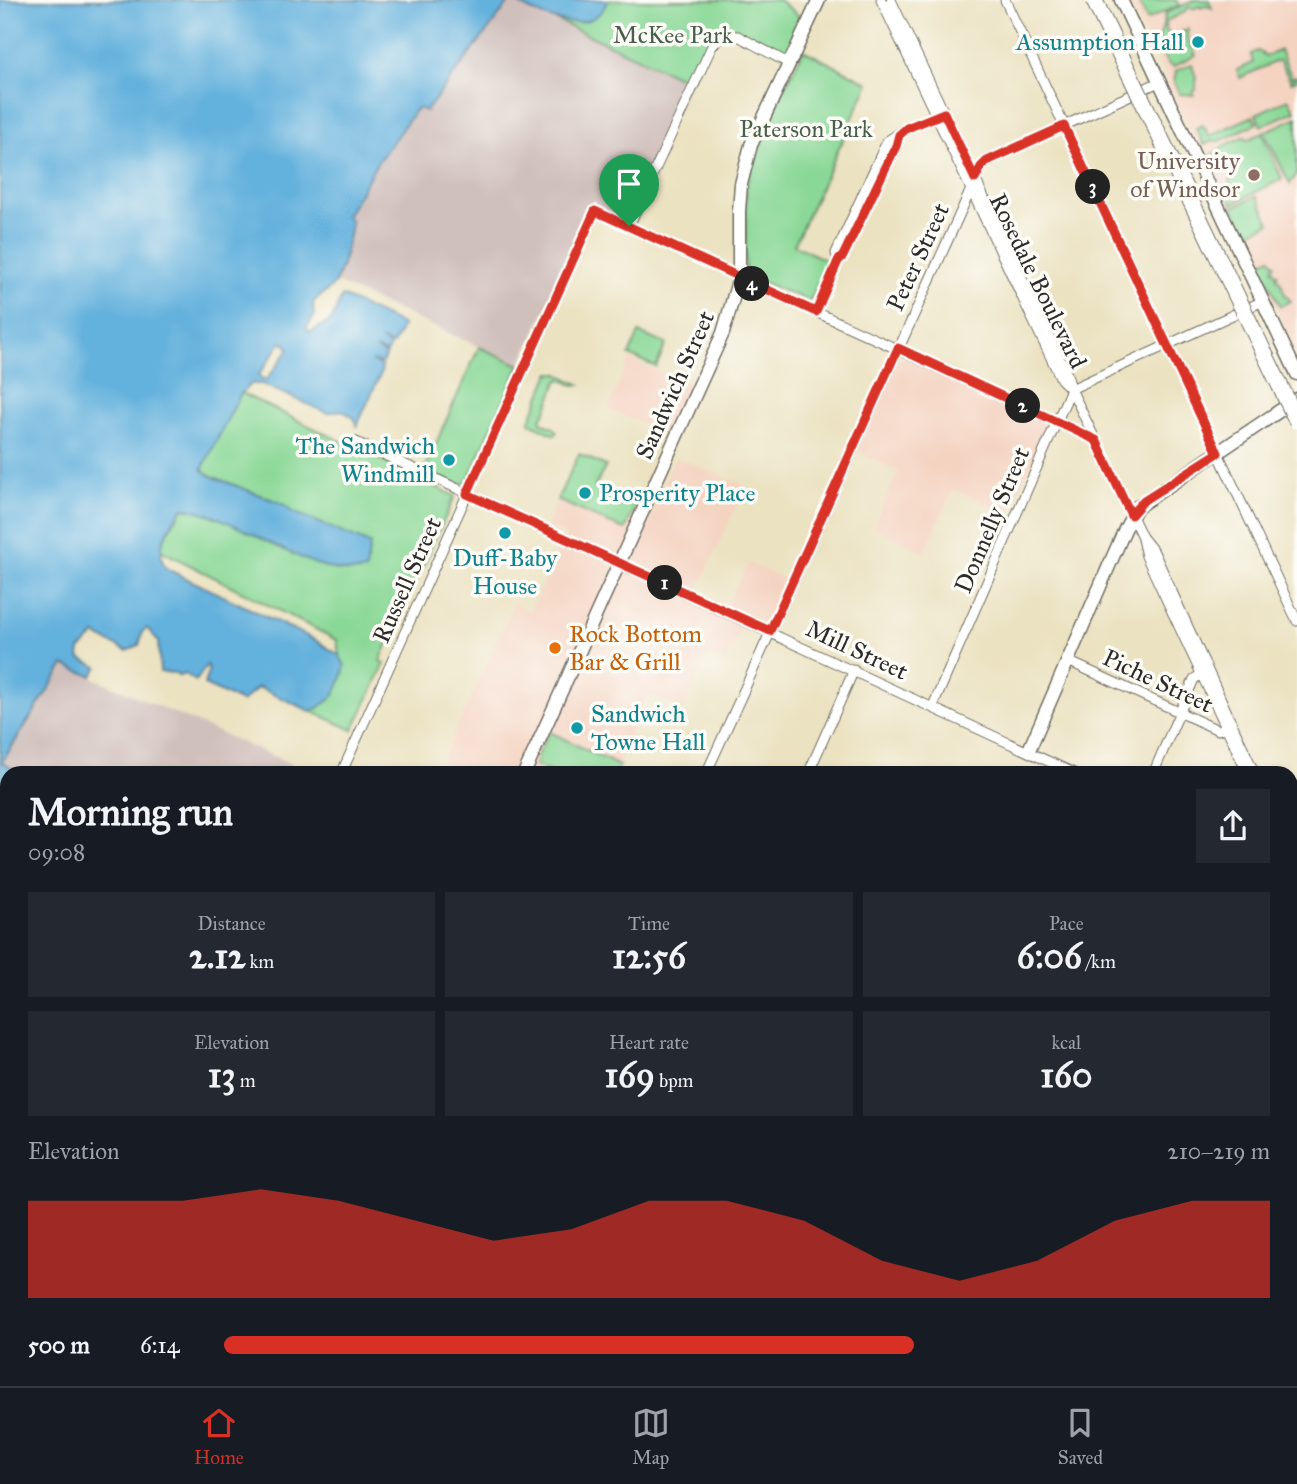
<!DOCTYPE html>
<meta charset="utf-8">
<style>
:root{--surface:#171b24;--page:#242831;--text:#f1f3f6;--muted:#9ea1a6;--line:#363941;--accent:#d93025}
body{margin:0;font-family:"IM FELL Great Primer",serif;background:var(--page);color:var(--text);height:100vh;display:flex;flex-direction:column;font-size:26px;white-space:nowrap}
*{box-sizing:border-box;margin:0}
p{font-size:23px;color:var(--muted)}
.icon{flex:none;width:38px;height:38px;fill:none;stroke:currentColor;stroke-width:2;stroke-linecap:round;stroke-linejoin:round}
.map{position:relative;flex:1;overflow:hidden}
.panel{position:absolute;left:0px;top:766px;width:1298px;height:620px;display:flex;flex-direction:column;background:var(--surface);border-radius:21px 21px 0 0;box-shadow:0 4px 10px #0003}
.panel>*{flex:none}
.pin{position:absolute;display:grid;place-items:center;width:60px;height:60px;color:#fff;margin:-72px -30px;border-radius:50% 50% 50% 0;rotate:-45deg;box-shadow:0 0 7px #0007}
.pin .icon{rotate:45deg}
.km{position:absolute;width:35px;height:35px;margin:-18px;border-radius:50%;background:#222;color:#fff;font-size:19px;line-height:35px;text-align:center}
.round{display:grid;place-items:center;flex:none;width:74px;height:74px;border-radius:0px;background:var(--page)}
.head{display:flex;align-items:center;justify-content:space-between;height:119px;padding:0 28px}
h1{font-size:38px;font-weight:800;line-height:52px}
.figures{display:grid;grid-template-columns:repeat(3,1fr);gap:10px;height:119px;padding:7px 28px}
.figures div{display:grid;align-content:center;border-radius:0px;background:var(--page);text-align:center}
.figures b{font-size:35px;font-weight:800}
.figures small{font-size:19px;font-weight:400}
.figures p{font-size:19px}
.chart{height:196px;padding:14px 28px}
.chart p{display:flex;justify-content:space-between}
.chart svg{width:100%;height:126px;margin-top:7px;fill:var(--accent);opacity:.7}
ul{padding:0 28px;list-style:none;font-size:23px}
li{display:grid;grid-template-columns:112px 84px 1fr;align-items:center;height:52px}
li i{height:18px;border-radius:9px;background:var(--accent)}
.tabs{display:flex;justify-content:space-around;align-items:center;height:98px;border-top:2px solid var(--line);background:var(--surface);font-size:19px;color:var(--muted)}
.tabs a{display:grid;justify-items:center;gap:4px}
.tabs .on{color:var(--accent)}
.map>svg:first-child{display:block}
.built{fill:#f4d3c1}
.industrial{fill:#d0c0bc}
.green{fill:#8ad897;stroke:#5a8261;stroke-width:2}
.water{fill:#63b1dd;stroke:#476e84;stroke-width:2;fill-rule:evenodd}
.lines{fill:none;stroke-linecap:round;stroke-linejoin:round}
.street-casing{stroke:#6e6b60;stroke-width:11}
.secondary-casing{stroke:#6e6b60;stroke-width:15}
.street{stroke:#fff;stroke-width:9}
.secondary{stroke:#fff;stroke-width:12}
.rail{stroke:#2b2b2b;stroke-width:2.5}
.highway-bridge-casing{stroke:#6e6b60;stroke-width:18;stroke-linecap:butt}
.highway-bridge{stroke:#fff;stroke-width:16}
.route-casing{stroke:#fff;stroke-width:14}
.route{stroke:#d93025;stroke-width:9}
.culture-dot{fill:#0f9aa8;stroke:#fdfcf7;stroke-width:2.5}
.education-dot{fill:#8d6e63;stroke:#fdfcf7;stroke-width:2.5}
.food-dot{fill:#e8710a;stroke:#fdfcf7;stroke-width:2.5}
.labels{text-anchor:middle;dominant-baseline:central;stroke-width:7;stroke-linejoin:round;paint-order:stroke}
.park-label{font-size:24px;fill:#485f4b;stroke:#fdfcf7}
.culture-label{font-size:24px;fill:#0d838f;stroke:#fdfcf7;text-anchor:end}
.education-label{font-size:24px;fill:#785e54;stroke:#fdfcf7;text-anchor:end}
.street-label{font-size:24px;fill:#2b2b2b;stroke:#fdfcf7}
.food-label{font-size:24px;fill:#c56008;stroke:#fdfcf7;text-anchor:start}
</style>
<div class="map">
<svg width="1297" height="1386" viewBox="0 0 1297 1386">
<rect width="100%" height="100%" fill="#fdfcf7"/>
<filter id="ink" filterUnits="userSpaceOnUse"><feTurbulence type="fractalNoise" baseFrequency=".0143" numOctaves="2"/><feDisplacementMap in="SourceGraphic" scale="14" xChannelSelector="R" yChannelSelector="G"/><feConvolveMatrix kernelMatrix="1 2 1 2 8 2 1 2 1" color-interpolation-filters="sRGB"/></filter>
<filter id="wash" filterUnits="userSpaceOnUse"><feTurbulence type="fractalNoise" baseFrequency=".00686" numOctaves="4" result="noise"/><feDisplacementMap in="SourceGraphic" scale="28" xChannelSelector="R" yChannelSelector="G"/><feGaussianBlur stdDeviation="1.57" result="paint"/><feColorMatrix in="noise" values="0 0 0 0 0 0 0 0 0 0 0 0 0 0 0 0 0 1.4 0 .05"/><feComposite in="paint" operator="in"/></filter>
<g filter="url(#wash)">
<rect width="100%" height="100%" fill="#ebe2c1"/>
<path class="built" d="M1129,0H1297V355L1274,306Z
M906,358L1043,419L1047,427L1009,514L953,489L925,552L873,527L898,471L856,451L898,360Z
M629,359L693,386L668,435L608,409Z
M675,457L743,485L737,504L697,592L726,605L749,563L788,581L772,615L767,621H761L747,615L726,663L707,655L683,710L647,694L615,773L436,774L514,603L530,611L566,535L546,526L557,500L625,530L632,514L647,520Z"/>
<path class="industrial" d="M511,0L690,82L629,214L623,217L615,216L592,206L520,365L335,282L341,273L344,250L350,239L346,217L377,163L417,108L426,111Z
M64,665L312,773L20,774L2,762Z
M0,813L7,815V1379H54L51,1386H0Z
M70,1379H155L152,1386H67Z"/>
<path class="green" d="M518,0H779L804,20L790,50L783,54L738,32H718L711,39L690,82L530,8Z
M1138,0H1176L1179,5L1147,20Z
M1195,0H1209L1212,8L1206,5L1201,8L1200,6L1192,9L1189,7L1185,12L1164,22L1166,26L1164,28L1172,37L1188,29L1187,37L1196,55L1173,67L1167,63L1158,43L1166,13Z
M803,50L869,83L794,245L828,261L810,301L753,279L747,275L745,270L746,188L757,145Z
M1280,50L1292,78L1296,76L1297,80L1291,82L1279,60L1240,78L1237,70L1253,63L1251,54L1258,51L1266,56Z
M1192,64L1196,78V90L1193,92L1194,95L1180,94L1174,82L1176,71Z
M1288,99L1295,111L1261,126L1256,114Z
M1253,116L1257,123L1220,141H1212L1204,145L1196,128L1203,125L1209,136Z
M1297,117V174L1290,184L1264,132Z
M1262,133L1282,179L1232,204L1225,189L1231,180L1234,169L1228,159L1212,154L1222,148V147L1245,136L1247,140Z
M1257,196L1270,223L1246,234L1233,207Z
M1271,258L1275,264L1273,269L1278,275L1276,277L1281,283L1285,295L1291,301L1280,306L1259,263Z
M639,333L666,344L656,367L629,355Z
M479,347L520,365L467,482L458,485L424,470Z
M550,373H557L579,384L573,385L560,379L557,382L546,411L541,418V422L554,428L557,432L555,435L530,423V420Z
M241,393L455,496L380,661L385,664L353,730L310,711L319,708L345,666L339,655L337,640L160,550L163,540L183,508C218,512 248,531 279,547L323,524L293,512L283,504L211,476L202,469Z
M579,454L606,466L595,486L636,505L625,530L557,500Z
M550,732L619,766L615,773L553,774L535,765C537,752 543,742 550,732Z
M513,1379H602L599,1386H509Z
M920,1379H995L989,1386H914Z
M1008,1379H1089L1081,1386H1001Z"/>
<path class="water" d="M0,0H511L426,111L417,108L377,163L346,217L351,220C350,235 342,272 334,284C329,292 319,295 313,303L314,317L306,328L310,332L331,321L342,296L403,325L393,345L380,340L390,346L387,353L376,349L386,355L382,363L371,361L382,366L381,373L357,426L354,418L341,410L327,413L262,384H251L241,393L202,469L211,476L283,504L293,512L370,544L366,570C317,583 237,514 183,508C171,525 151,550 167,569L315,640L339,655L345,666C339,689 335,702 310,711L258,687L242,702L204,685L209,668L207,665L196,681L185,674L179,676L176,673L160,672L158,641L147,628L143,631L139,645L127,651L95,635L80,650L79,658L98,667L92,676L64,665L2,762L20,773L7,774V815L0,813ZM281,343L286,344L289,349L266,380L258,376Z
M512,0H608C592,41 538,16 512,0Z"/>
</g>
<g filter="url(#ink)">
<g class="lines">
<g class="street-casing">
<path id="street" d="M881,0L1061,379L1070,388
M891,0L1067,374L1071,389L1142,537L1154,552L1255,774
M1005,0L1297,621
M629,226L712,46C720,37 726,34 738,36L790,64
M838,261L836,253L887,141L907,128L940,115
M816,312L838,261L843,256L896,146L899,135
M354,441L1076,774
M1142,539L1146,556L1248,774
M1068,661L1218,730L1229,727
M933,706L1071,389L1263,301
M341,774L595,211L1096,440
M706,774L981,167L987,161L1159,82
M808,774L854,670
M1153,774L1194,679L1203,673
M1292,854L1297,866
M1292,1189L1297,1200
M184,1379L199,1386
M1206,1379L1210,1386
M61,1386L64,1379
M427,1386L431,1379
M610,1386L614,1379
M702,1386L705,1379
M793,1386L796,1379"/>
</g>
<g class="secondary-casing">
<path id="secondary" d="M1121,0L1297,374
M1029,750L1125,529L1137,507L1297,399
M524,774L723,333L739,278V211L741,184L751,145L819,0
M1292,1202L1297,1200
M242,1386L246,1379
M995,1386L1002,1379"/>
</g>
<use href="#street" class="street"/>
<use href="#secondary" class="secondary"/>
<path class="rail" d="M1292,1107L1297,1104
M901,1386L907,1379"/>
<g class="highway-bridge-casing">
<path id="highway-bridge" d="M1094,0L1297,421"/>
</g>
<use href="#highway-bridge" class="highway-bridge"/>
</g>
</g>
<g class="lines" filter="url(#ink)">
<g class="route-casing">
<path id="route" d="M944,113L975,179L981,167L987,161L1064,126L1218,453L1144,500L1131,515L1096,440L898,348L770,631L467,494L595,211L816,312L838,261L843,256L896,146L899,135L907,128Z"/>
</g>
<use href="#route" class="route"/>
</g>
<g class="culture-dot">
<circle cx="1198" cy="42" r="7"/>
<circle cx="449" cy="460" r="7"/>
<circle cx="585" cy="493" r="7"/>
<circle cx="505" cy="533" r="7"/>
<circle cx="577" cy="728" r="7"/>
</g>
<circle class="education-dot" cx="1254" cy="175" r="7"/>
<circle class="food-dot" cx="555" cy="648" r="7"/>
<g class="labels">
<g class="park-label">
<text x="673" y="35">McKee Park</text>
<text x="806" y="129">Paterson Park</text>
</g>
<g class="culture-label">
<text x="1184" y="42">Assumption Hall</text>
<text x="435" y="446">The Sandwich<tspan x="435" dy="28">Windmill</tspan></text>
<text x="599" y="493" text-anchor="start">Prosperity Place</text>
<text x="505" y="558" text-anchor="middle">Duff-Baby<tspan x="505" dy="28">House</tspan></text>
<text x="591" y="714" text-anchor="start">Sandwich<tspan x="591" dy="28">Towne Hall</tspan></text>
</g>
<g class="education-label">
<text x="1240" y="161">University<tspan x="1240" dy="28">of Windsor</tspan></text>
</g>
<g class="street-label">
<text transform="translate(918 257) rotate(-65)">Peter Street</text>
<text transform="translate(1038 281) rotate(64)">Rosedale Boulevard</text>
<text transform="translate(675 385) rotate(-66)">Sandwich Street</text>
<text transform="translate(992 520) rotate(-67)">Donnelly Street</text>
<text transform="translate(407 580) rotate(-66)">Russell Street</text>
<text transform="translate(857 650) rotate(25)">Mill Street</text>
<text transform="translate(1158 681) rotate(25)">Piche Street</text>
</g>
<g class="food-label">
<text x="569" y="634">Rock Bottom<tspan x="569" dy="28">Bar &amp; Grill</tspan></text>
</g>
</g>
</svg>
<div class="pin" style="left:629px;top:226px;background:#1e9e55"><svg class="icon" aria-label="arrive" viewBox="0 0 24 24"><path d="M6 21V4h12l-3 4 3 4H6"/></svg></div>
<b class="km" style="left:665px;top:583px">1</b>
<b class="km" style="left:1023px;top:406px">2</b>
<b class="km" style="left:1093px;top:187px">3</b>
<b class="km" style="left:752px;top:284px">4</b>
<section class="panel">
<div class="head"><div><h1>Morning run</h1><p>09:08</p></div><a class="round"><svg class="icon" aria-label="share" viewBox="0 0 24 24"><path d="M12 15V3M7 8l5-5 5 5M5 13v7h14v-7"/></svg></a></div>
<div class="figures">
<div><p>Distance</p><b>2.12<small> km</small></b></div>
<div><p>Time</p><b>12:56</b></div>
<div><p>Pace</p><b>6:06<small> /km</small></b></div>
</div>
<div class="figures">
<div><p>Elevation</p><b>13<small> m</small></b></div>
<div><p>Heart rate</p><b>169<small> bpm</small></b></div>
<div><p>kcal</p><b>160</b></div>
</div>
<div class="chart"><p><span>Elevation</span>210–219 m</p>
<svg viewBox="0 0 160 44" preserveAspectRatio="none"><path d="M0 44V10L10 10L20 10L30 6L40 10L50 17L60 24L70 20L80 10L90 10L100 17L110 31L120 38L130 31L140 17L150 10L160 10V44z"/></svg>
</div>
<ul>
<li><b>500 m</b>6:14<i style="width:66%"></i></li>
</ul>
</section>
</div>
<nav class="tabs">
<a class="on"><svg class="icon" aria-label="home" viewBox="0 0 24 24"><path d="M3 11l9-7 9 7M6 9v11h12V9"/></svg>Home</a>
<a><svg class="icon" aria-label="map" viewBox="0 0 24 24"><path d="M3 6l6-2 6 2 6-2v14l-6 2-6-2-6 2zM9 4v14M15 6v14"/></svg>Map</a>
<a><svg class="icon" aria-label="saved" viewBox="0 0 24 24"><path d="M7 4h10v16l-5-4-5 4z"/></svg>Saved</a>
</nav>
